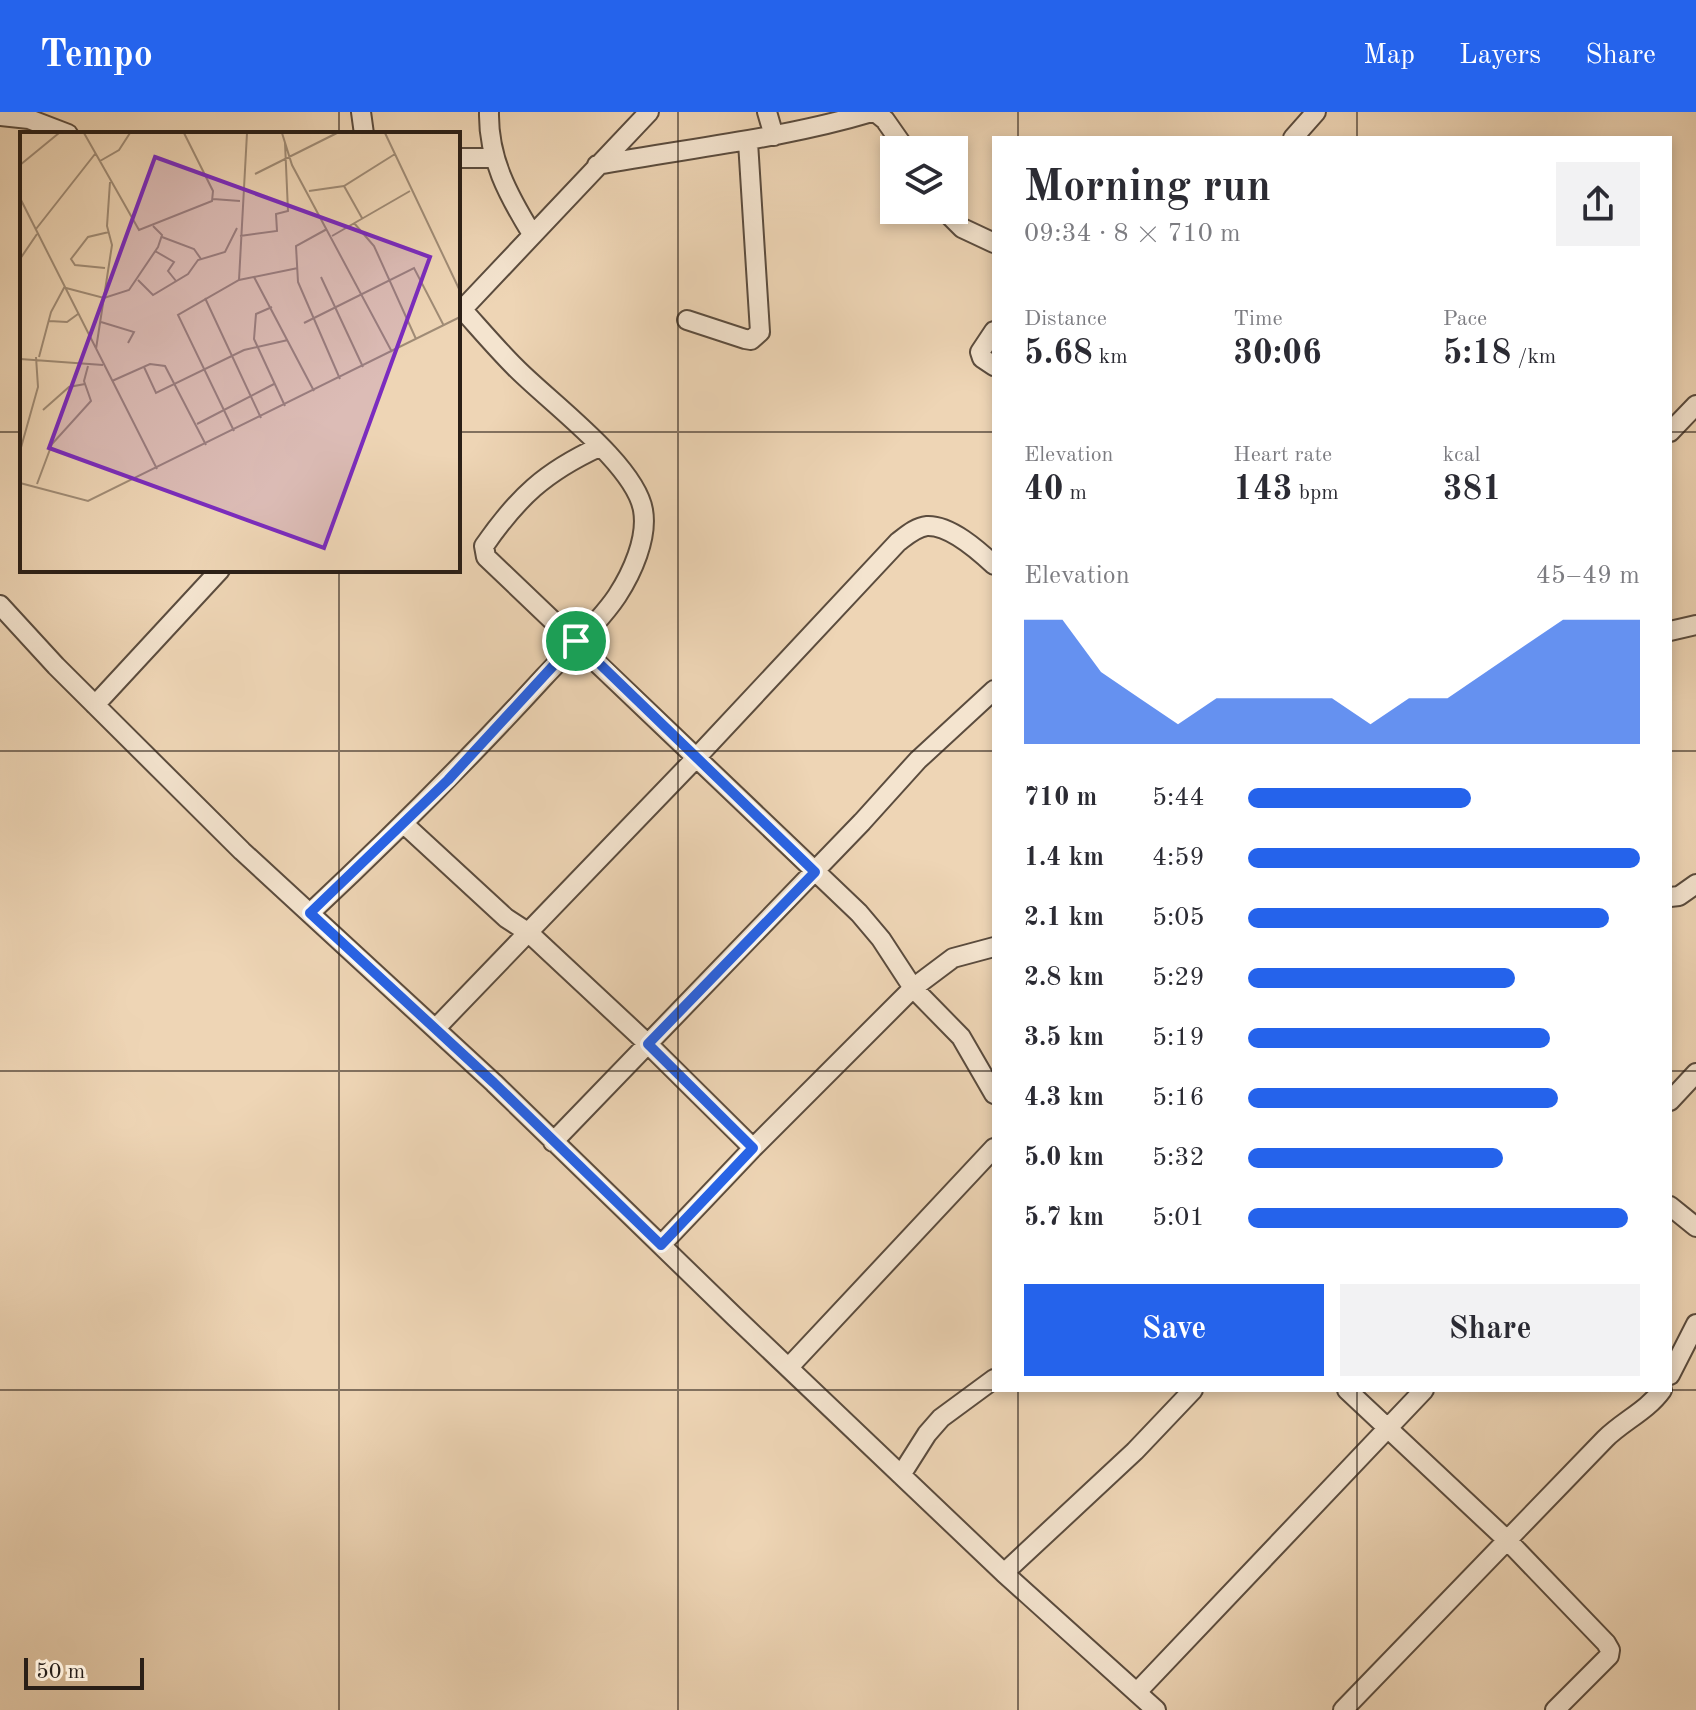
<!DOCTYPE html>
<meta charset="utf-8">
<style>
:root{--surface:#fff;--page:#f2f2f3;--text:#2b2b33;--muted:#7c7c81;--accent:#2563eb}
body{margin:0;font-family:"Old Standard TT",serif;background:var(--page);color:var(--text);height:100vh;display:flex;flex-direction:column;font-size:30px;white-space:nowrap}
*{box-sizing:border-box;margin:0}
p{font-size:26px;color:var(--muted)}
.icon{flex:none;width:44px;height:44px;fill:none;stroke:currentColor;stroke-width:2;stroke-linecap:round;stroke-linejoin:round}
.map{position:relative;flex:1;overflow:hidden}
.drawer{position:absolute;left:992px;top:24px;width:680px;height:1256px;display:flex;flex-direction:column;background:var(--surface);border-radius:0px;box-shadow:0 4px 12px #0003}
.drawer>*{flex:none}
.controls{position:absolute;left:880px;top:24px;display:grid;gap:16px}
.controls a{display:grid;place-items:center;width:88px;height:88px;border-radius:0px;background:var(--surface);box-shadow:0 4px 12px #0003;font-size:40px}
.scale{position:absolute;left:24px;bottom:20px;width:120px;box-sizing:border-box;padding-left:8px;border:4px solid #2a1f17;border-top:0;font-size:22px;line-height:28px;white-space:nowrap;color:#2a1f17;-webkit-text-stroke:6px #f4e4cf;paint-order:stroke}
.pin{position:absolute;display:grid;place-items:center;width:68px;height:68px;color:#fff;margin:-34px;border:4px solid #fff;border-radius:50%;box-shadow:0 2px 8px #0007}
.round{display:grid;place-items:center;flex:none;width:84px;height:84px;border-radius:0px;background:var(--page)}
.overview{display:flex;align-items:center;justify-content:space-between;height:136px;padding:0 32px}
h1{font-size:44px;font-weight:800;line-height:60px}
.metrics{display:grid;grid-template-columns:repeat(3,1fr);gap:12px;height:136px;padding:8px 32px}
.metrics div{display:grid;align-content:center}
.metrics b{font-size:34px;font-weight:800}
.metrics small{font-size:22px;font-weight:400}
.metrics p{font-size:22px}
.chart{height:224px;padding:16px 32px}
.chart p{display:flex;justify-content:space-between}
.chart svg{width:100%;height:144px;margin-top:8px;fill:var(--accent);opacity:.7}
.button{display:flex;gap:16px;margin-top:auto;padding:16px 32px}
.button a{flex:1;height:92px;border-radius:0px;background:var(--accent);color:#fff;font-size:32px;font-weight:800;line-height:92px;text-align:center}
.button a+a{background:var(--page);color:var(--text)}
ul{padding:0 32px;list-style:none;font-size:26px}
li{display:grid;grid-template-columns:128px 96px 1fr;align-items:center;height:60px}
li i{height:20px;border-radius:10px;background:var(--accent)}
header{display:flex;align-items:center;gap:48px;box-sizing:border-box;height:112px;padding:0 40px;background:var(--accent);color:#fff}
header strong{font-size:38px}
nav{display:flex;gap:44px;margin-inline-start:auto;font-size:28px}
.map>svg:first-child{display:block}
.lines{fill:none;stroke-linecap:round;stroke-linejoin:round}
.street-casing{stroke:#5b4c3e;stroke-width:22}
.street{stroke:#f4e4cf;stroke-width:18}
.route-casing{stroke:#fff;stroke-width:16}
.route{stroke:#2563eb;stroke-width:10}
.grid{fill:none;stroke:#2a1f17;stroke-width:2;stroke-opacity:0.55}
.inset-road{fill:none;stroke:#a08c76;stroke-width:2}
.view{fill:#7b2cbf;fill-opacity:0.15;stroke:#7b2cbf;stroke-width:4}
.inset-edge{fill:none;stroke:#2a1f17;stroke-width:4}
</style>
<header>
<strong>Tempo</strong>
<nav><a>Map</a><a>Layers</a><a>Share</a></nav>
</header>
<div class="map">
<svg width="1696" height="1598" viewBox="0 0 1696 1598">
<rect width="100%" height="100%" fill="#eed5b5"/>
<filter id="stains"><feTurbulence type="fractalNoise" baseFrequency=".0025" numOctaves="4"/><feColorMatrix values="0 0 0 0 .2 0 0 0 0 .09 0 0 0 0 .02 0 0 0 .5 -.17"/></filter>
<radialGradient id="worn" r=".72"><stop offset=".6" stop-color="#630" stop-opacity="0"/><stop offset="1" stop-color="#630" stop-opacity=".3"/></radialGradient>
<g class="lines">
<g class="street-casing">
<path id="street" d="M361,0L364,22
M489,0C488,46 508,83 532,122
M767,0L774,24
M875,0L885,8L906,38
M0,4L29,7L68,22
M1293,26L1316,0
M458,46H494
M597,53C689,36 782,27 872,0
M944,98L962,116L994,131
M458,202L649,0
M687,208L745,227L751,228L760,220L748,30
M994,219L980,240L982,246L994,254
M1670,320L1696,293
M599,335C545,360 518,385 484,434L486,445L859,801L881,827L913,876L961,925L994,982
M0,493L56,554L242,739L494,971L735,1205L1004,1461L1156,1598
M1670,519L1696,513
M95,593L220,458
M404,712L506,806L529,821L648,932L753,1036
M1670,785L1679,784L1696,772
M310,801C391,725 469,647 544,565C567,540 599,511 617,484C632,461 648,426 643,398C635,352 548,289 515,255C497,237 480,217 462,197
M436,916L696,646L898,430C906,424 916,415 927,414C950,413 978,438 994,453
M1670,989L1696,961
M553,1030L862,710L918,648L994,578
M1670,1094L1696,1115
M661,1133L753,1036L913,876L953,846L994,835
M789,1255L994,1036
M1670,1263L1696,1212
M1347,1278L1507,1428L1606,1531L1610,1538L1609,1544L1555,1598
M901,1363L927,1322L941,1306L994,1267
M1004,1461L1135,1339L1193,1278
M1137,1580L1424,1278
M1343,1598L1605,1327C1623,1309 1647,1299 1662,1278"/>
</g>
<use href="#street" class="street"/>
</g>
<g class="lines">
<g class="route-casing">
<path id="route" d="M576,529L815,760L648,932L753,1036L661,1133L494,971L310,801L448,668Z"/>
</g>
<use href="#route" class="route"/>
</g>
<path class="grid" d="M339,0V22M678,0V1598M1018,0V26M1357,0V26M0,320H22M458,320H994M1670,320H1696M339,458V1598M0,639H994M1670,639H1696M0,959H994M1670,959H1696M0,1278H1696M1018,1278V1598M1357,1278V1598"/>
<g transform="translate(20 20)">
<rect width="440" height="440" fill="#eed5b5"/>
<path class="inset-road" d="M64,1L119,98L192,69L193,59L164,1M262,1L272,33L372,220M365,1L440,159M80,29L99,18L110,1M0,33L39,1M235,42L317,1M324,54L342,86M289,59L324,54L375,22M0,66L137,337M193,67L220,69M334,91L354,114L396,207M16,97L75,22M307,97L276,114L278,150L320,247M220,104L257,99L256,82L268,79L265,11M312,104L390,59M142,105L174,117L181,127M135,119L154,130L148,139L156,149M0,127L17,102M85,136L55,133L51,127L68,105L89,100M234,145L294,259M301,145L343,235M118,148L133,163L168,142L178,128L205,120L217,96M219,148L227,1M46,156L84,166L109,158L138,115L142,103L133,94M185,166L241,286M252,175L236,182L234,207L265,274M29,189L47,190L58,182M81,190L114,200L108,211M284,191L394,136L424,194M76,217L92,113L87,94L90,50M19,225L31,180L45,154M0,227L83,233M124,235L136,261L224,218L268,208M92,249L130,232L145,234L186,313M23,278L49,255L65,252M177,292L254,252M214,299L158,183L219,148L278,136M0,319L18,255L16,225M0,351L68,369L440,185M17,352L32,312L71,269L64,249L68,234"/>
<path class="view" d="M135,25L410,125L304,416L29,316Z"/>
<rect width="440" height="440" class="inset-edge"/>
</g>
<rect width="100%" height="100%" filter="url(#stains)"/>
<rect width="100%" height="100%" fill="url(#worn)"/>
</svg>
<div class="controls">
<a><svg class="icon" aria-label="layers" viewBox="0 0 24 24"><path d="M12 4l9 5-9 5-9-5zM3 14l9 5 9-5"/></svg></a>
</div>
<div class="scale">50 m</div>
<div class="pin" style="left:576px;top:529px;background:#1e9e55"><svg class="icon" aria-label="arrive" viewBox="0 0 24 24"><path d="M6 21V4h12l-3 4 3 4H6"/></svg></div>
<section class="drawer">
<div class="overview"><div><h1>Morning run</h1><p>09:34 · 8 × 710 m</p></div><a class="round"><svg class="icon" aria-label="share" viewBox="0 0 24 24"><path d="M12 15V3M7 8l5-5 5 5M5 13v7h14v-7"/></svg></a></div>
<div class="metrics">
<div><p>Distance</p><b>5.68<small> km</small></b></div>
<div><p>Time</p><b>30:06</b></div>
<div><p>Pace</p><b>5:18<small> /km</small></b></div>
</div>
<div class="metrics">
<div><p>Elevation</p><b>40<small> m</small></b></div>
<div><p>Heart rate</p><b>143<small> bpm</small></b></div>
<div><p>kcal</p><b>381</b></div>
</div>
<div class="chart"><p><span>Elevation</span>45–49 m</p>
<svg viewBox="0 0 160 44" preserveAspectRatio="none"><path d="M0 44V6L10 6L20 22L30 30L40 38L50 30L60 30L70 30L80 30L90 38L100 30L110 30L120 22L130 14L140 6L150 6L160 6V44z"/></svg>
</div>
<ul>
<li><b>710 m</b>5:44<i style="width:57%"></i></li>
<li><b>1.4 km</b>4:59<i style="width:100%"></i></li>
<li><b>2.1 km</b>5:05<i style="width:92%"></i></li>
<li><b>2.8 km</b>5:29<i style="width:68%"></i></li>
<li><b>3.5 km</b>5:19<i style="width:77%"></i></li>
<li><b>4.3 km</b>5:16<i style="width:79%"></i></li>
<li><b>5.0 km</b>5:32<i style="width:65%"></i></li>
<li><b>5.7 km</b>5:01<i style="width:97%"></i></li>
</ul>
<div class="button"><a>Save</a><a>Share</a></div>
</section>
</div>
